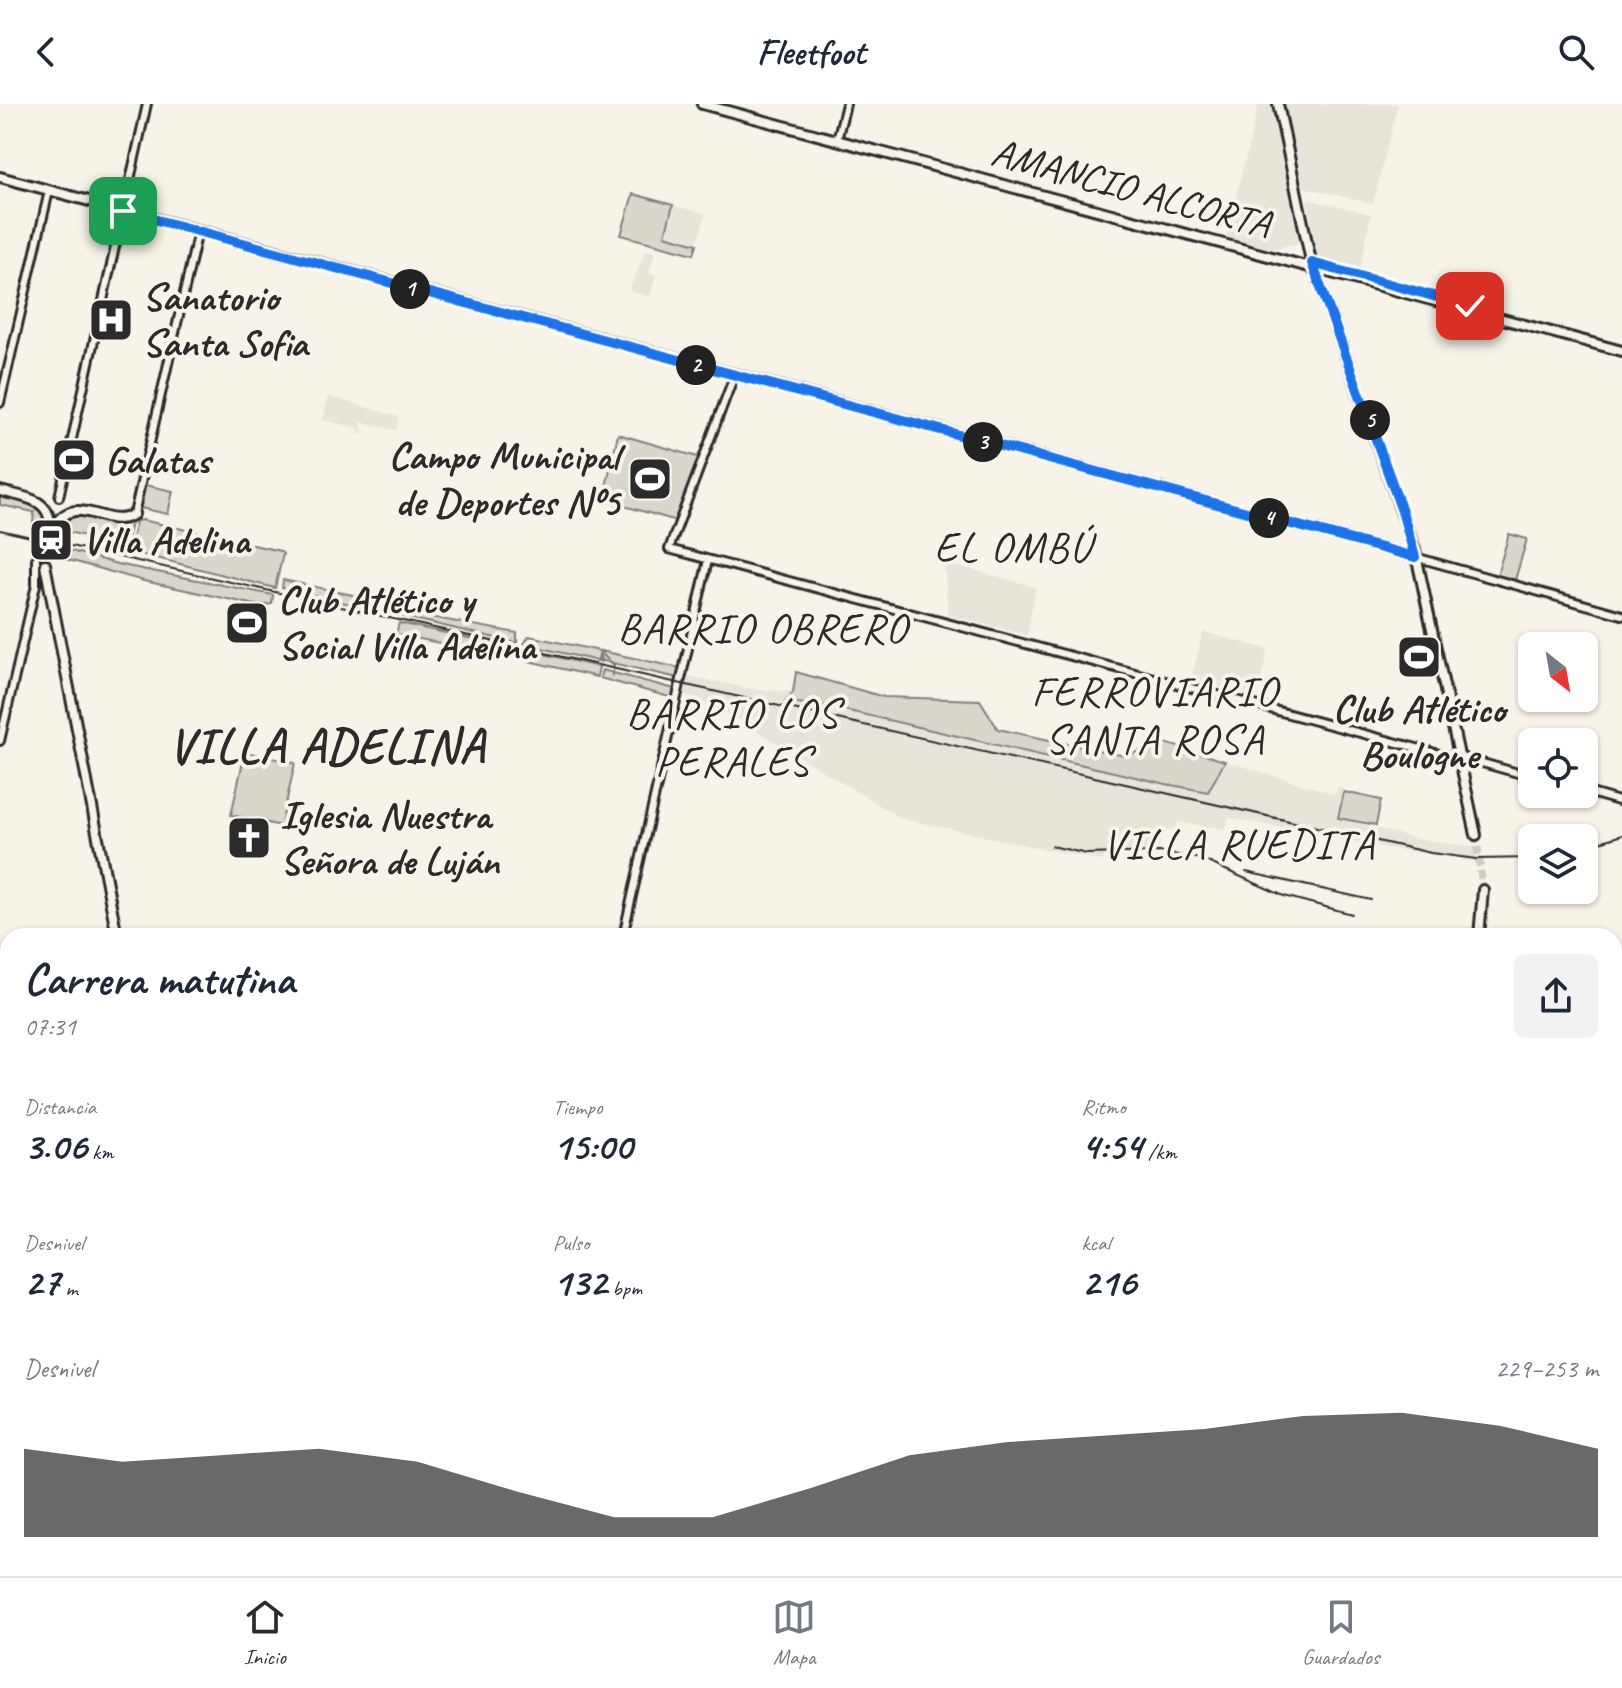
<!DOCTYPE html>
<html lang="es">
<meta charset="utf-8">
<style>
:root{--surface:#fff;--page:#f2f2f3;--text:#1f2937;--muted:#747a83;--line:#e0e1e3;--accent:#2b2b2b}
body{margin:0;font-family:Caveat,sans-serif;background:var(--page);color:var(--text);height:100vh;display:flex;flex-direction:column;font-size:30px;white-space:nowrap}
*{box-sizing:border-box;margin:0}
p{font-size:26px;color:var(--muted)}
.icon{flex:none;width:44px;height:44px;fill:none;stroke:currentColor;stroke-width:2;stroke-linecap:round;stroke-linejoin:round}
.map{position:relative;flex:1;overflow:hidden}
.side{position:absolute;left:0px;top:824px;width:1622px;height:648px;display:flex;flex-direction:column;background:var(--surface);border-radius:24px 24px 0 0;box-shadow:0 2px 6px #0004}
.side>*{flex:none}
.needle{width:52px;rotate:149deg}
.buttons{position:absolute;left:1518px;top:528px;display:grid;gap:16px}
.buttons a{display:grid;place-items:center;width:80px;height:80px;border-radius:12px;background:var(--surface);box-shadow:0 2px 6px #0004;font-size:40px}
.pin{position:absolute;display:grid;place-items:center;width:68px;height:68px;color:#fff;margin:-34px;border-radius:16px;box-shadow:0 4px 12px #0006}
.km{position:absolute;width:40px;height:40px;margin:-20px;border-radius:50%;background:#222;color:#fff;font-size:22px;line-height:40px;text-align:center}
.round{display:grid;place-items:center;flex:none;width:84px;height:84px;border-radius:12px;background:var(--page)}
.headline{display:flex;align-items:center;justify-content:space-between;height:136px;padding:0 24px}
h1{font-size:44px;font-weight:600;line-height:60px}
.stats{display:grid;grid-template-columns:repeat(3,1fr);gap:12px;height:136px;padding:8px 24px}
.stats div{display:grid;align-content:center}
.stats b{font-size:40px;font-weight:600}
.stats small{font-size:22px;font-weight:400}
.stats p{font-size:22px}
.chart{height:224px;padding:16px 24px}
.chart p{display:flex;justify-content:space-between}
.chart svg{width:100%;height:144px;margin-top:8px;fill:var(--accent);opacity:.7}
header{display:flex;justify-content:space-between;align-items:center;height:104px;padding:0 24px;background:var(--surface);font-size:36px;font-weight:600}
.tab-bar{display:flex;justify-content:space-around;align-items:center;height:112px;border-top:2px solid var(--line);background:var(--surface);font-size:22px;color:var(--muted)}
.tab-bar a{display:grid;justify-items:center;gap:4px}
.tab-bar .selected{color:var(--accent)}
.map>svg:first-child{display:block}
.built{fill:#e8e4da}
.green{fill:#dad6cc;stroke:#82807c;stroke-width:2}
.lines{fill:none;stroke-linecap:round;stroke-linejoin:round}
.stream{stroke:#7a7874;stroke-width:2}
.major-tunnel{stroke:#cecbc2;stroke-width:8;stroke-dasharray:8 4;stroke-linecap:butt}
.minor-casing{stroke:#2b2b2b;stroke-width:12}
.major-casing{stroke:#2b2b2b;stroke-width:14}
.minor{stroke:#f7f3e8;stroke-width:6}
.major{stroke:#f7f3e8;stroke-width:8}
.rail{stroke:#2b2b2b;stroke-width:2}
.route-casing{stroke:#fff;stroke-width:16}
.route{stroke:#1a73e8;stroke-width:10}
.labels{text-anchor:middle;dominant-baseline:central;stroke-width:8;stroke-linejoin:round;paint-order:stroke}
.street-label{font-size:40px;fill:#2b2b2b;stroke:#f7f3e8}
.poi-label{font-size:40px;font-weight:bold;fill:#2b2b2b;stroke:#f7f3e8;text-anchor:start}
.neighbourhood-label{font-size:42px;letter-spacing:2px;fill:#2b2b2b;stroke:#f7f3e8}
.district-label{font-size:48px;font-weight:bold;letter-spacing:2px;fill:#2b2b2b;stroke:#f7f3e8}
</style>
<header><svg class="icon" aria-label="back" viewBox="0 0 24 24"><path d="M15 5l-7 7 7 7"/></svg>Fleetfoot<svg class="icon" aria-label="search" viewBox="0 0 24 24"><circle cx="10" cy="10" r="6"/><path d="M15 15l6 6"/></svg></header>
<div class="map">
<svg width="1622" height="1472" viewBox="0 0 1622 1472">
<rect width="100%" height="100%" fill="#f7f3e8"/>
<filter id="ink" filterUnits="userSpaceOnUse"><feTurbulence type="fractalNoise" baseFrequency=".0125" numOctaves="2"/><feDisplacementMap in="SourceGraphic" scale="16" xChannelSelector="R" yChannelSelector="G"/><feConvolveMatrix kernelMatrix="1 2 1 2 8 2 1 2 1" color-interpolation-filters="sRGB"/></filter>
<g filter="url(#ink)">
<path class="built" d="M1246,0H1398L1373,100L1290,80L1300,139L1270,145L1226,133L1258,3Z
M1307,95L1371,110L1360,167L1317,155Z
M673,101L706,110L697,140L664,131Z
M646,146L655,148L649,169L656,171L650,193L629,187Z
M328,292L399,313L396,326L361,318L363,330L358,329L359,324L323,316Z
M944,458L1036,483L1027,531L948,511Z
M1203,528L1268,545L1257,593L1191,576Z
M796,568L884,593L980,596L998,625L1125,652L1165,639L1335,690L1338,683L1344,685L1338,714L1413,734L1474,743L1476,757L1393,745L1229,714L1226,725L1177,718L1176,726L1163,725L1158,747L1105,751L1102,757L902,715L727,609L684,590L688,572L753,585L792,588Z
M397,1464H521L520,1472H395Z
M783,1464H850L848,1472H781Z"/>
<path class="green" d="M633,90L673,101L665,131L697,140L694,150L621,131Z
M618,330L701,354L677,417L603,396Z
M145,381L173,387L168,410L140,404Z
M0,390L33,397L43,404L48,423L33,420L34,408L0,401Z
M70,410L132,415L127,435L117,440L56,425Z
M142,416L280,447L283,450L275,484L129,447L136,417Z
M1509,430L1527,435L1515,476L1497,471Z
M61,444L117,460L273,491L272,500L260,502L144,477L54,452Z
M283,476L399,501L397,511L282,484Z
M403,508L517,529V539L401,512Z
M399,519L516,544L515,551L511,554L396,530Z
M529,532L600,547L598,555L602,558L524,540Z
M523,545L599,563L597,573L524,556Z
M601,547L680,564L678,574L604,557L600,555Z
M602,566L675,585L673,594L600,574Z
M796,568L884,593L980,596L998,625L1125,652L1165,639L1225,657L1208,688L1166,680L827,602L785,598L793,588Z
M245,648L295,659L281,722L231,711Z
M1344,688L1381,696L1376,721L1338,714Z
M1206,1464H1345L1348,1472H1242Z"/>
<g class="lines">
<path class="stream" d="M603,548V549
M603,551L614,561L612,572"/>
<path class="major-tunnel" d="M42,459L50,423
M1476,731L1483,786"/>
<g class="minor-casing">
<path id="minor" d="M837,36L846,0
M734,272L669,445L1458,655
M0,299L49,87
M59,393L147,0
M134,410L198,127
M1415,453L1622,511
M0,637L36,481V455
M1461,653L1532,673
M1584,687L1622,698
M115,826L142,832
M623,832L708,456
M1614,1244L1622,1246
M1188,1464L1225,1472
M853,1472L854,1464"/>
</g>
<g class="major-casing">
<path id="major" d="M702,0L1622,247
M1278,0L1313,167
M0,73L1415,453
M1314,164L1415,446L1476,731
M0,387C23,393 51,394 50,423
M53,424C76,384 108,429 134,410
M45,460L117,832
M1479,832L1483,786
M1530,1464L1533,1472
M230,1472L233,1464
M1398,1472L1400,1464"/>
</g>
<use href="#minor" class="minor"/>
<use href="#major" class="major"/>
<path class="rail" d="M0,426L1431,749L1476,755L1532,754
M1052,742L1087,750L1160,748L1201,755L1284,792L1352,810
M1584,743L1622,731
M1246,768L1371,796"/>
</g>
</g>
<g class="lines" filter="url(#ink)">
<g class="route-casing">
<path id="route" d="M123,107L1415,453L1402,407L1312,159L1470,202"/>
</g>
<use href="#route" class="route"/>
</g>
<defs>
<g id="hospital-square" transform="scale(2.3)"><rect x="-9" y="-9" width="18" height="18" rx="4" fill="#2b2b2b" stroke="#f7f3e8"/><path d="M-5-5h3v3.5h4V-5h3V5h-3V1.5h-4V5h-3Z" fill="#fff"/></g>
<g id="stadium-square" transform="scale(2.3)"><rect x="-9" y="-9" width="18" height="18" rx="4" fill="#2b2b2b" stroke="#f7f3e8"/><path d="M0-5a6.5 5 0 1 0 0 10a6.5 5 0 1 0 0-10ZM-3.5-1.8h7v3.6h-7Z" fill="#fff"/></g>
<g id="station-square" transform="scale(2.3)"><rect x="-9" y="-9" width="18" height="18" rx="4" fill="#2b2b2b" stroke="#f7f3e8"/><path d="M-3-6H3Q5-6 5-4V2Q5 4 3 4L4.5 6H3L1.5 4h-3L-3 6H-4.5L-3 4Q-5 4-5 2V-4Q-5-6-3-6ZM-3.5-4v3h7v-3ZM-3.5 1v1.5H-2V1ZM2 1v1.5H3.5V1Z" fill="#fff"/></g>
<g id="church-square" transform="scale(2.3)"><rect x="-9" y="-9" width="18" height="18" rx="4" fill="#2b2b2b" stroke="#f7f3e8"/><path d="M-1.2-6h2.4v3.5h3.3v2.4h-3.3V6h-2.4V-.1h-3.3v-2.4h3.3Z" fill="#fff"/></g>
</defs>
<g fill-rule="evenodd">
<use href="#hospital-square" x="111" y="216"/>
<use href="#stadium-square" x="74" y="356"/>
<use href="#stadium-square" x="650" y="375"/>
<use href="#station-square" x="51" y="436"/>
<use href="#stadium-square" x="247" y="519"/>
<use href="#stadium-square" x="1419" y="553"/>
<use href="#church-square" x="249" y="734"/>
</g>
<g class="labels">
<g class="street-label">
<text transform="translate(1131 84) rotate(15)">AMANCIO ALCORTA</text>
</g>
<g class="poi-label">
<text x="142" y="193">Sanatorio<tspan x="142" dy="46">Santa Sofia</tspan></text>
<text x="619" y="352" text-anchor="end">Campo Municipal<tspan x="619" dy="46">de Deportes Nº5</tspan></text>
<text x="105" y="356">Galatas</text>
<text x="82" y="436">Villa Adelina</text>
<text x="278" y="496">Club Atlético y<tspan x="278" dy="46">Social Villa Adelina</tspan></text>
<text x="1419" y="605" text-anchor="middle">Club Atlético<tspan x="1419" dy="46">Boulogne</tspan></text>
<text x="280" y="711">Iglesia Nuestra<tspan x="280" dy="46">Señora de Luján</tspan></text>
</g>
<g class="neighbourhood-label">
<text x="1013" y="443">EL OMBÚ</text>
<text x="763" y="524">BARRIO OBRERO</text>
<text x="1155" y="587">FERROVIARIO<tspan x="1155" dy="48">SANTA ROSA</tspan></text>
<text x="733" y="609">BARRIO LOS<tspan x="733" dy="48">PERALES</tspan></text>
<text x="1239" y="740">VILLA RUEDITA</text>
</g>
<g class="district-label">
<text x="327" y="642">VILLA ADELINA</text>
</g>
</g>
</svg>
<div class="buttons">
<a><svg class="needle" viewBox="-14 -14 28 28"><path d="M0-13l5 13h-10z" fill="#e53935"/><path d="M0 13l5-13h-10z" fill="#747a83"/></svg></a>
<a><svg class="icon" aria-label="locate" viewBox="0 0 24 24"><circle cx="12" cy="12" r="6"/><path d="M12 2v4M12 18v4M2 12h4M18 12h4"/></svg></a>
<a><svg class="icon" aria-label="layers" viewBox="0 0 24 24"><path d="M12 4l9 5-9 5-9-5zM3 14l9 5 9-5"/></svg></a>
</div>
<div class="pin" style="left:123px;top:107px;background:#1e9e55"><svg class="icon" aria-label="arrive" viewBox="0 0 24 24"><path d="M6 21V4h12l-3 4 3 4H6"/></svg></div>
<div class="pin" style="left:1470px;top:202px;background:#d93025"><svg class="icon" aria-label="check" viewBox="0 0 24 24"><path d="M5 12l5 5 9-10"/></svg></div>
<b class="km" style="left:410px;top:185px">1</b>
<b class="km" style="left:696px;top:261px">2</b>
<b class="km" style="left:983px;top:338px">3</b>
<b class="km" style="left:1269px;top:414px">4</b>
<b class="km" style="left:1370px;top:316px">5</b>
<section class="side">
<div class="headline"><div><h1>Carrera matutina</h1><p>07:31</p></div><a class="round"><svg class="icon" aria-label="share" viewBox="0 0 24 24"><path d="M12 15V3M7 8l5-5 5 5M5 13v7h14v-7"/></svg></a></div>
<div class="stats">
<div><p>Distancia</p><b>3.06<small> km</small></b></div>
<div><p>Tiempo</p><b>15:00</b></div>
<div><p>Ritmo</p><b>4:54<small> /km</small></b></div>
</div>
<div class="stats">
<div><p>Desnivel</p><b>27<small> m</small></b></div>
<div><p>Pulso</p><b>132<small> bpm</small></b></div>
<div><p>kcal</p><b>216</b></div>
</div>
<div class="chart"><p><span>Desnivel</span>229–253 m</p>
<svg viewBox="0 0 160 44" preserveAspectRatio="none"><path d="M0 44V17L10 21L20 19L30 17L40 21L50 30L60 38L70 38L80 29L90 19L100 15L110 13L120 11L130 7L140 6L150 10L160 17V44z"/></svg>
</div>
</section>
</div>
<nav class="tab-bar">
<a class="selected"><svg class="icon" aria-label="home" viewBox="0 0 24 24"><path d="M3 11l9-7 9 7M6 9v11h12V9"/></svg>Inicio</a>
<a><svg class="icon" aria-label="map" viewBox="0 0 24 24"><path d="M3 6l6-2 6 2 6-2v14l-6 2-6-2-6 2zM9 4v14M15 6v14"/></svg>Mapa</a>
<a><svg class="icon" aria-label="saved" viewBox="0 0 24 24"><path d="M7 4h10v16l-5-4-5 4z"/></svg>Guardados</a>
</nav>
